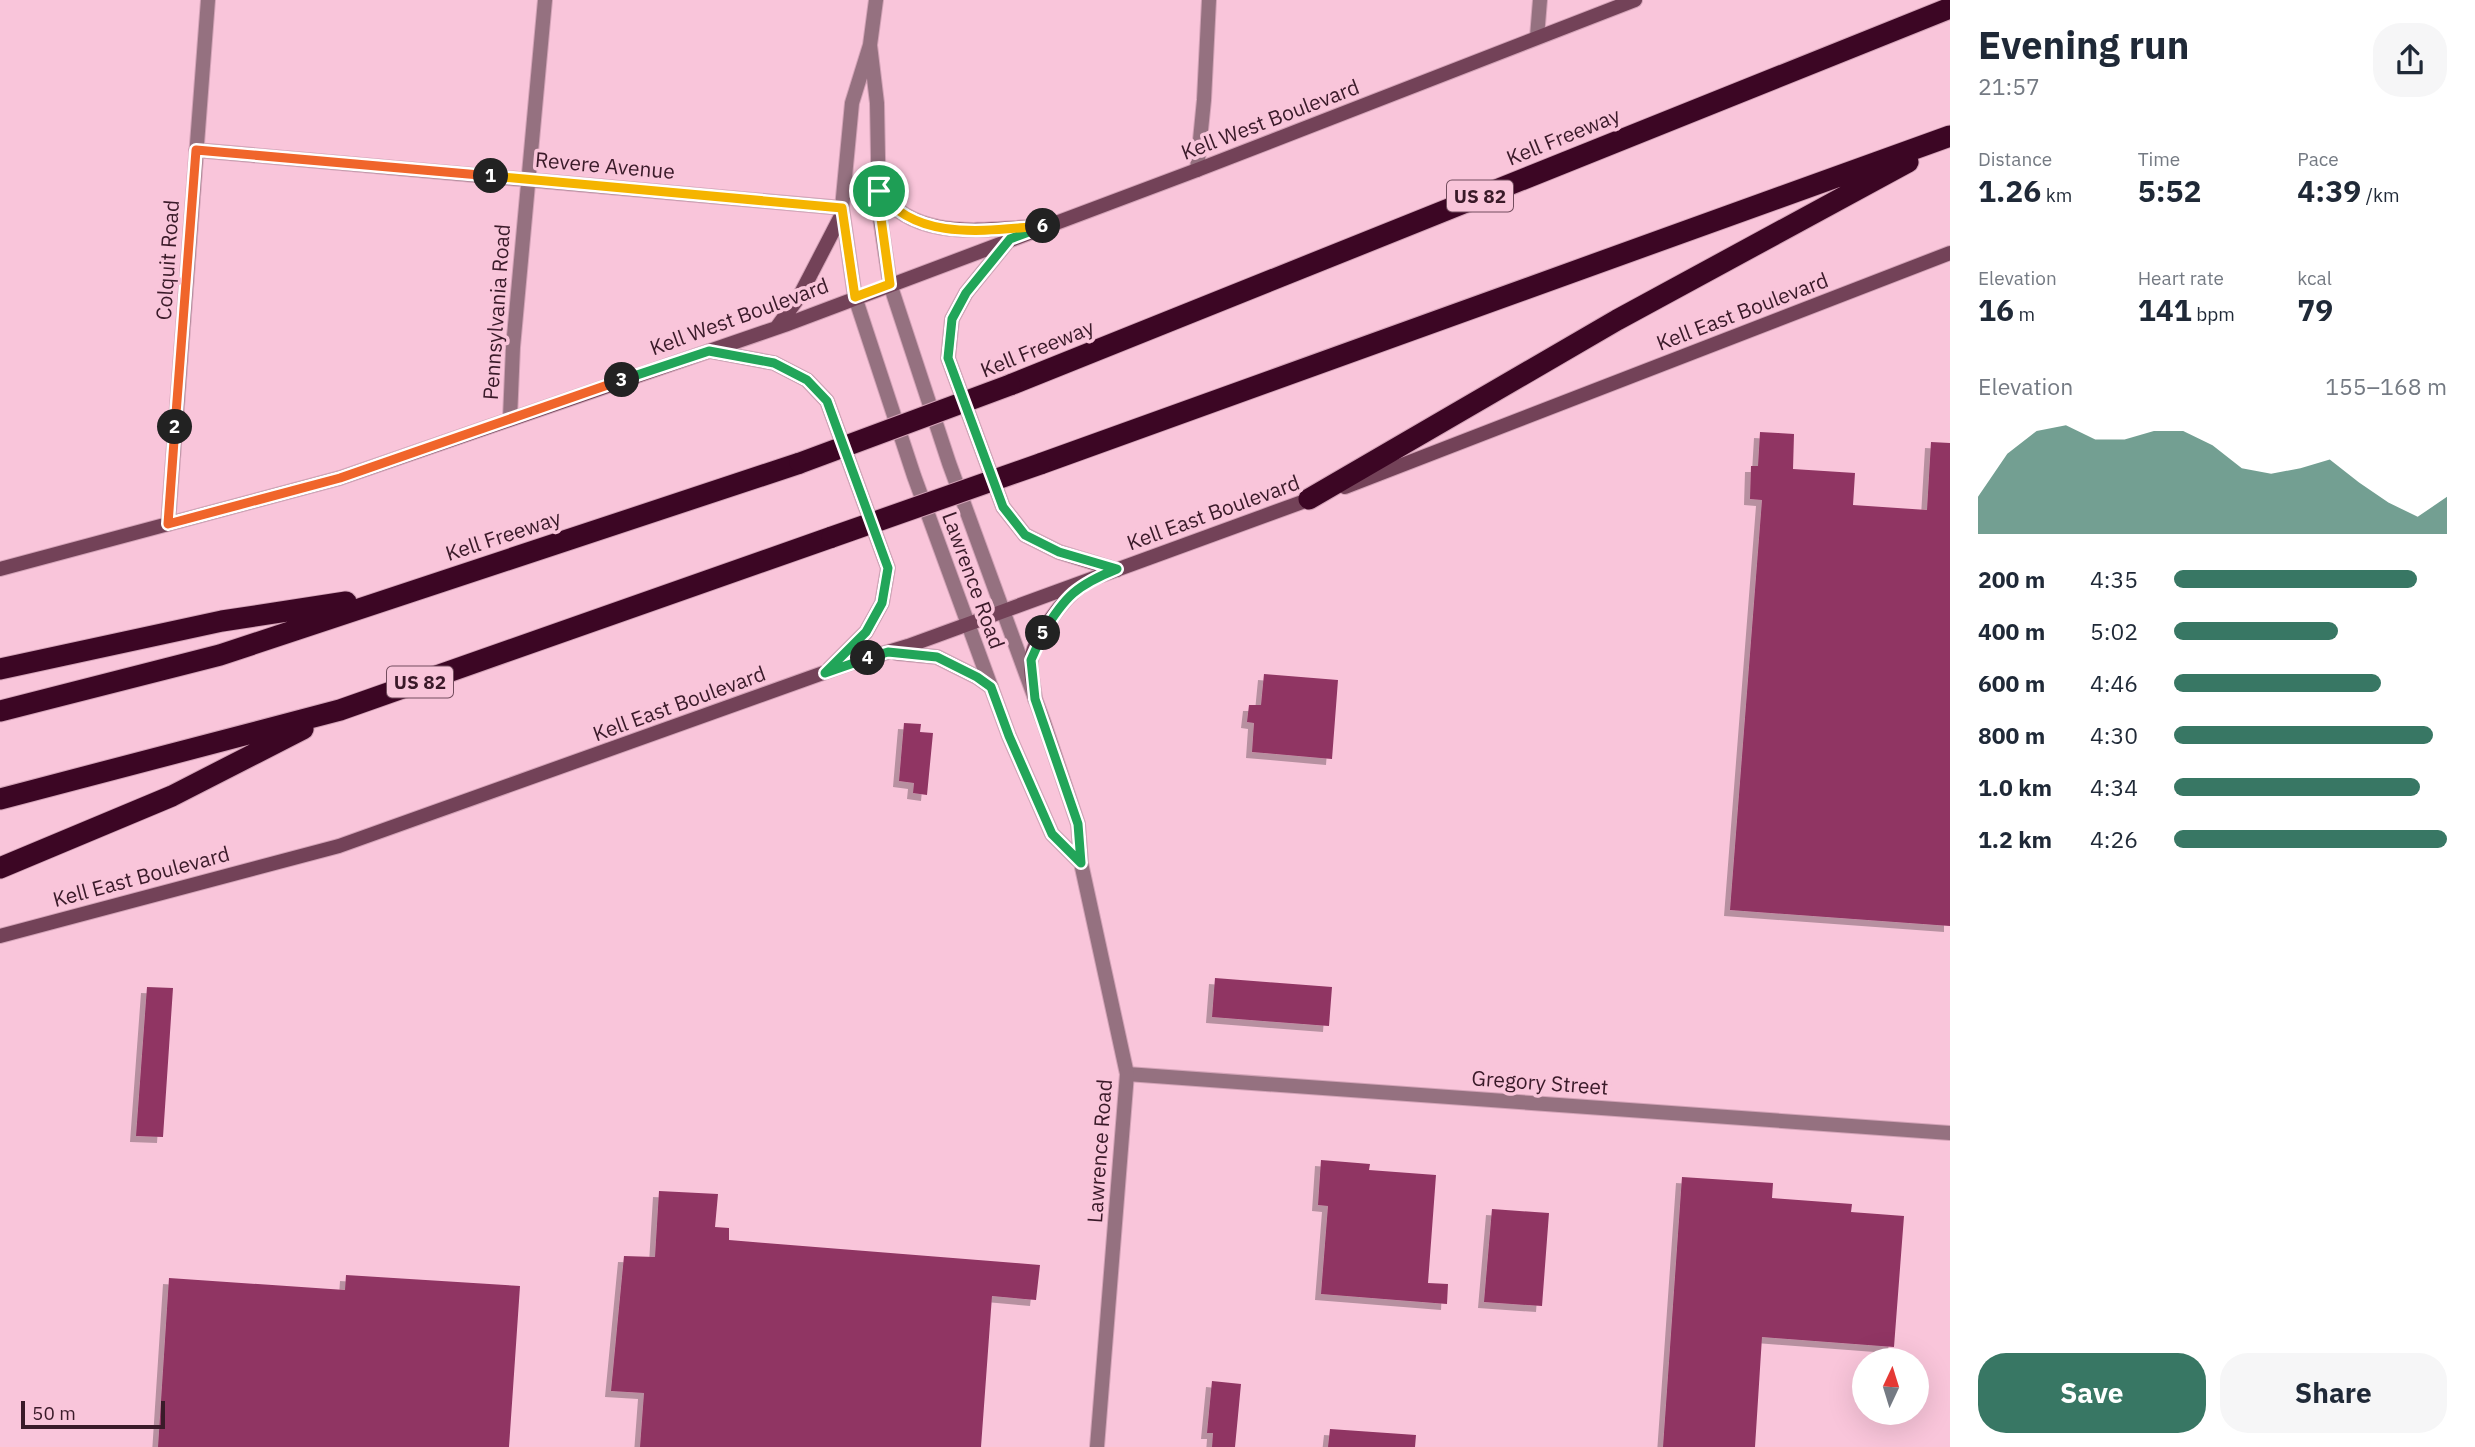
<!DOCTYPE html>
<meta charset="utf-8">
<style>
:root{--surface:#fff;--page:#f6f6f7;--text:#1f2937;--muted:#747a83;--accent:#387764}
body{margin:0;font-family:"IBM Plex Sans",sans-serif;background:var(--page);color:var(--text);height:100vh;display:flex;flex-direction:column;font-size:26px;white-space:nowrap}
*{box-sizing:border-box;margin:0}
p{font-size:23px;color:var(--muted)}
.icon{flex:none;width:38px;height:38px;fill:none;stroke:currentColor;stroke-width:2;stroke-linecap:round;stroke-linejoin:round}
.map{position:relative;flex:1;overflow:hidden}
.drawer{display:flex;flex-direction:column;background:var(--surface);width:525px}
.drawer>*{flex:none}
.needle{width:46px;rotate:4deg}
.tools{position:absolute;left:1852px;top:1348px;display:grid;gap:14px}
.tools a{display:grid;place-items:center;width:77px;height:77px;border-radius:50%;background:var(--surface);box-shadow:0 7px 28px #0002;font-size:35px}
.scale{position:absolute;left:21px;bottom:18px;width:144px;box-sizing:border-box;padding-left:7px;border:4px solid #3a1a29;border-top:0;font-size:19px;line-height:24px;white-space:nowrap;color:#3a1a29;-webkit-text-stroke:5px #f9c5da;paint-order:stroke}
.pin{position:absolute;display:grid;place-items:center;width:60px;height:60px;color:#fff;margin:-30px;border:4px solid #fff;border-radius:50%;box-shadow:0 2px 7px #0007}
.km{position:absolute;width:35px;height:35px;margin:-18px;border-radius:50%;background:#222;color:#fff;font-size:19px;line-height:35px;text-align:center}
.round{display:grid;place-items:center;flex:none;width:74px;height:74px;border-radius:28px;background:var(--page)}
.summary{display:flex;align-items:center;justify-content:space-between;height:119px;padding:0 28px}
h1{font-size:38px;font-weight:700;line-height:52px}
.metrics{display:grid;grid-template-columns:repeat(3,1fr);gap:10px;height:119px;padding:7px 28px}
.metrics div{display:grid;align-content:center}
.metrics b{font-size:30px;font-weight:700}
.metrics small{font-size:19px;font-weight:400}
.metrics p{font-size:19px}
.chart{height:196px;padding:14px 28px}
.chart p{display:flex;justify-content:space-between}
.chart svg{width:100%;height:126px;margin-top:7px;fill:var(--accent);opacity:.7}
.button{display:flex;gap:14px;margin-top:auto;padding:14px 28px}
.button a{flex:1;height:80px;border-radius:28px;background:var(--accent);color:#fff;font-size:28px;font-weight:700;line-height:80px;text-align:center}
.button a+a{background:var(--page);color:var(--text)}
ul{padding:0 28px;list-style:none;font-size:23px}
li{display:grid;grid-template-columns:112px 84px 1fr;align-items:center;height:52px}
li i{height:18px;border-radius:9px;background:var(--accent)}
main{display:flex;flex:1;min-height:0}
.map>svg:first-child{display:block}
.building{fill:#903563;filter:url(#shadow)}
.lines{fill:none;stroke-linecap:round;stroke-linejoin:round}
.minor-casing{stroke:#d3a3b7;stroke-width:16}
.tertiary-casing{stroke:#d3a3b7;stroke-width:16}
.secondary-casing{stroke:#d3a3b7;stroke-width:16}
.motorway-casing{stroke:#d3a3b7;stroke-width:23}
.minor{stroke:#957180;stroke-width:14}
.tertiary{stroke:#957180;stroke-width:14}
.secondary{stroke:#734258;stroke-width:14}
.motorway{stroke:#3c0624;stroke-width:21}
.motorway-bridge-casing{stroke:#d3a3b7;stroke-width:23;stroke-linecap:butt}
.motorway-bridge{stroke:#3c0624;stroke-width:21}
.split-1-casing{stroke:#fff;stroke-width:14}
.split-2-casing{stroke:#fff;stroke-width:14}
.split-3-casing{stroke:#fff;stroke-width:14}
.split-4-casing{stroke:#fff;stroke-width:14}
.split-5-casing{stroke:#fff;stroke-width:14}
.split-6-casing{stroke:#fff;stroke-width:14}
.split-7-casing{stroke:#fff;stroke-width:14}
.split-1{stroke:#f5b400;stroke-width:9}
.split-2{stroke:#f0652b;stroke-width:9}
.split-3{stroke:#f0652b;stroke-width:9}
.split-4{stroke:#22a559;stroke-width:9}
.split-5{stroke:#22a559;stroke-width:9}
.split-6{stroke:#22a559;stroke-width:9}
.split-7{stroke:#f5b400;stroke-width:9}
.labels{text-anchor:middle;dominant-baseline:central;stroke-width:7;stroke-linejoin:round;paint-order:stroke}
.shield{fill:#f9c5da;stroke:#734d5e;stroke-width:2}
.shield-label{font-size:19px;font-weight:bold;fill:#3a1a29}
.street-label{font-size:21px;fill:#3a1a29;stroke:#f9c5da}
</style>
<main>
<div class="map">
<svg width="1950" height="1447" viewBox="0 0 1950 1447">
<defs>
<filter id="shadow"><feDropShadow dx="-6" dy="6" stdDeviation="0" flood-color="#0004"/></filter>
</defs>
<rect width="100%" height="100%" fill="#f9c5da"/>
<path class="building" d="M1760,432L1794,434L1793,469L1855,473L1853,505L1927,510L1931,442L1950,443V926L1730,910L1762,500L1750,499L1751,466H1758Z
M1264,674L1338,680L1332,759L1252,752L1254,723L1247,722L1249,705H1261Z
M904,723L921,724L920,732L933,733L927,795L913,793L914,783L899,781Z
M1215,978L1332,987L1329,1026L1212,1017Z
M147,987L173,988L163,1137L136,1136Z
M1321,1160L1370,1164L1369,1170L1436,1175L1428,1283L1448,1284L1447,1304L1321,1294L1328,1206L1318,1205Z
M1682,1177L1773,1183L1772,1198L1852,1204L1851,1212L1904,1216L1894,1347L1762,1337L1755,1447H1663Z
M659,1191L718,1194L715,1227L729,1228V1240L1040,1265L1036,1300L992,1296L981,1447H640L644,1393L611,1391L624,1256L655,1257Z
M1492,1209L1549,1213L1542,1306L1484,1302Z
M346,1275L520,1286L509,1447H158L169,1278L345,1290Z
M1212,1381L1241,1384L1235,1447H1212L1213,1433H1207Z
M1330,1429L1416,1435L1415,1447H1328Z"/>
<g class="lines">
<g class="minor-casing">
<path id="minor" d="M1537,37L1540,0
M196,150L842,208
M1197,170L1204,100L1209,0
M510,418L513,347L545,0
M168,524L208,0
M1127,1074L1950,1133"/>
</g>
<g class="tertiary-casing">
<path id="tertiary" d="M876,0L870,45L852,103L842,208L855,297L914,476L1009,736L1052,834L1081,863
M870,45L877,103L879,211L890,284L949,463L1044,723L1078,824L1081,863L1127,1074L1097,1447"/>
</g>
<g class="secondary-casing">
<path id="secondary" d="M879,191C914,240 978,230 1030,227
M1009,240L966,293L952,319L948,358L1003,507L1025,535L1059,552L1117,570
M777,327L799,297L842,214
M709,351L774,363L807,380L827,401L888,568L882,603L866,632L829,669
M1345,487L1950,253
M0,569L340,478L785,325L1197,170L1635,0
M896,653L937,657L977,677L991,687
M1035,699C1034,687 1030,673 1031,661C1033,638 1064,598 1082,585
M0,936L339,846L851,663L908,646L1316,497"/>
</g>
<g class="motorway-casing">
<path id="motorway" d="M1010,385L1950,8
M1040,464L1950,136
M1309,499L1617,320L1908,162
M0,669L222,621L346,602
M0,711L220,655L800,463
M0,799L340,710L832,537
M0,868L172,796L303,729"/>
</g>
<use href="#minor" class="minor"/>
<use href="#tertiary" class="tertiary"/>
<use href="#secondary" class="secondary"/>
<use href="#motorway" class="motorway"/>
<g class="motorway-bridge-casing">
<path id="motorway-bridge" d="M800,463L1010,385
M832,537L1040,464"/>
</g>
<use href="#motorway-bridge" class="motorway-bridge"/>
</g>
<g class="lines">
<g class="split-1-casing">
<path id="split-1" d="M491,176L842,208L855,297L890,284L880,211L879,191"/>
</g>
<g class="split-2-casing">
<path id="split-2" d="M175,427L196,150L491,176"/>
</g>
<g class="split-3-casing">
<path id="split-3" d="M175,427L168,524L340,478L622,380"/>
</g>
<g class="split-4-casing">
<path id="split-4" d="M622,380L709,351L774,363L807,380L827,401L888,568L882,603L866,632L825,673L868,658"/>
</g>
<g class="split-5-casing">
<path id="split-5" d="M868,658L888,652L937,657L977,677L991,687L1009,736L1052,834L1081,863L1078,824L1035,699L1031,660L1043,633"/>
</g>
<g class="split-6-casing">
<path id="split-6" d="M1043,226H1045L1010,239L966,293L952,319L948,358L1003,507L1025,535L1059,552L1117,569C1077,585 1065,596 1043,633"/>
</g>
<g class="split-7-casing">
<path id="split-7" d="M879,191C916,243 988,230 1043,226"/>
</g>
<use href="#split-1" class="split-1"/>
<use href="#split-2" class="split-2"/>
<use href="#split-3" class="split-3"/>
<use href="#split-4" class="split-4"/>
<use href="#split-5" class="split-5"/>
<use href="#split-6" class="split-6"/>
<use href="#split-7" class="split-7"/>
</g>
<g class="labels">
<g class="shield">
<rect x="1447" y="180.5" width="66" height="31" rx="5"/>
<rect x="387" y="666.5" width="66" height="31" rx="5"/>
</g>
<g class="shield-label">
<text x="1480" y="196">US 82</text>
<text x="420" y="682">US 82</text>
</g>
<g class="street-label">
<text transform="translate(1270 119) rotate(-21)">Kell West Boulevard</text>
<text transform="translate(1563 136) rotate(-22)">Kell Freeway</text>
<text transform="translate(605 165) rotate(5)">Revere Avenue</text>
<text transform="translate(167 260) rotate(-86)">Colquit Road</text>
<text transform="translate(1742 311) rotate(-21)">Kell East Boulevard</text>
<text transform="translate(496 312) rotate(-86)">Pennsylvania Road</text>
<text transform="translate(739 316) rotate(-20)">Kell West Boulevard</text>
<text transform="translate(1037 348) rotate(-22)">Kell Freeway</text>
<text transform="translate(1213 512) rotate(-20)">Kell East Boulevard</text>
<text transform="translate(503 535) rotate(-18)">Kell Freeway</text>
<text transform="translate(974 580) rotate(70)">Lawrence Road</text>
<text transform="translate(679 703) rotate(-20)">Kell East Boulevard</text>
<text transform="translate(141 876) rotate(-15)">Kell East Boulevard</text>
<text transform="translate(1540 1082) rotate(4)">Gregory Street</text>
<text transform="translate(1099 1151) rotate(-86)">Lawrence Road</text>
</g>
</g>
</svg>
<div class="tools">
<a><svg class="needle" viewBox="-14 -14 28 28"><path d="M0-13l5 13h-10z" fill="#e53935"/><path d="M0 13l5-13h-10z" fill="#747a83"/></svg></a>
</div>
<div class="scale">50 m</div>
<div class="pin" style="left:879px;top:191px;background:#1e9e55"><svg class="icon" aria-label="arrive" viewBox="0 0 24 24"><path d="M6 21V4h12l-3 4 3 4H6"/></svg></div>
<b class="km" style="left:491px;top:176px">1</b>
<b class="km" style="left:175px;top:427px">2</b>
<b class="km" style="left:622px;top:380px">3</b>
<b class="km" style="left:868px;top:658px">4</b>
<b class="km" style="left:1043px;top:633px">5</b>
<b class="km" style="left:1043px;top:226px">6</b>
</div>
<section class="drawer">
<div class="summary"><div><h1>Evening run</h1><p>21:57</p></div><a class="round"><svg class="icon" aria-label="share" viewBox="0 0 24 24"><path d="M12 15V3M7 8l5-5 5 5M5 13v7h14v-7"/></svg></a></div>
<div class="metrics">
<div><p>Distance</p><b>1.26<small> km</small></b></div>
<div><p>Time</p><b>5:52</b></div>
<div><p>Pace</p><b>4:39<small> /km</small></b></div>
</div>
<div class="metrics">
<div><p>Elevation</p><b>16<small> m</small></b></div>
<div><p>Heart rate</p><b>141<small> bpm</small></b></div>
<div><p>kcal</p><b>79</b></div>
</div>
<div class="chart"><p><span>Elevation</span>155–168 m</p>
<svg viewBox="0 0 160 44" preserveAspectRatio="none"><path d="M0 44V31L10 16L20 8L30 6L40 11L50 11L60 8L70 8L80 13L90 21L100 23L110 21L120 18L130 26L140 33L150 38L160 31V44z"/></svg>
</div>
<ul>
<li><b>200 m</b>4:35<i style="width:89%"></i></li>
<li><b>400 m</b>5:02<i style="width:60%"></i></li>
<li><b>600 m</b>4:46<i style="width:76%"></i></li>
<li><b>800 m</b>4:30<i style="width:95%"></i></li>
<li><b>1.0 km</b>4:34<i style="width:90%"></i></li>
<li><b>1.2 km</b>4:26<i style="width:100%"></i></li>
</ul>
<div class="button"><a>Save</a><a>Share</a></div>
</section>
</main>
